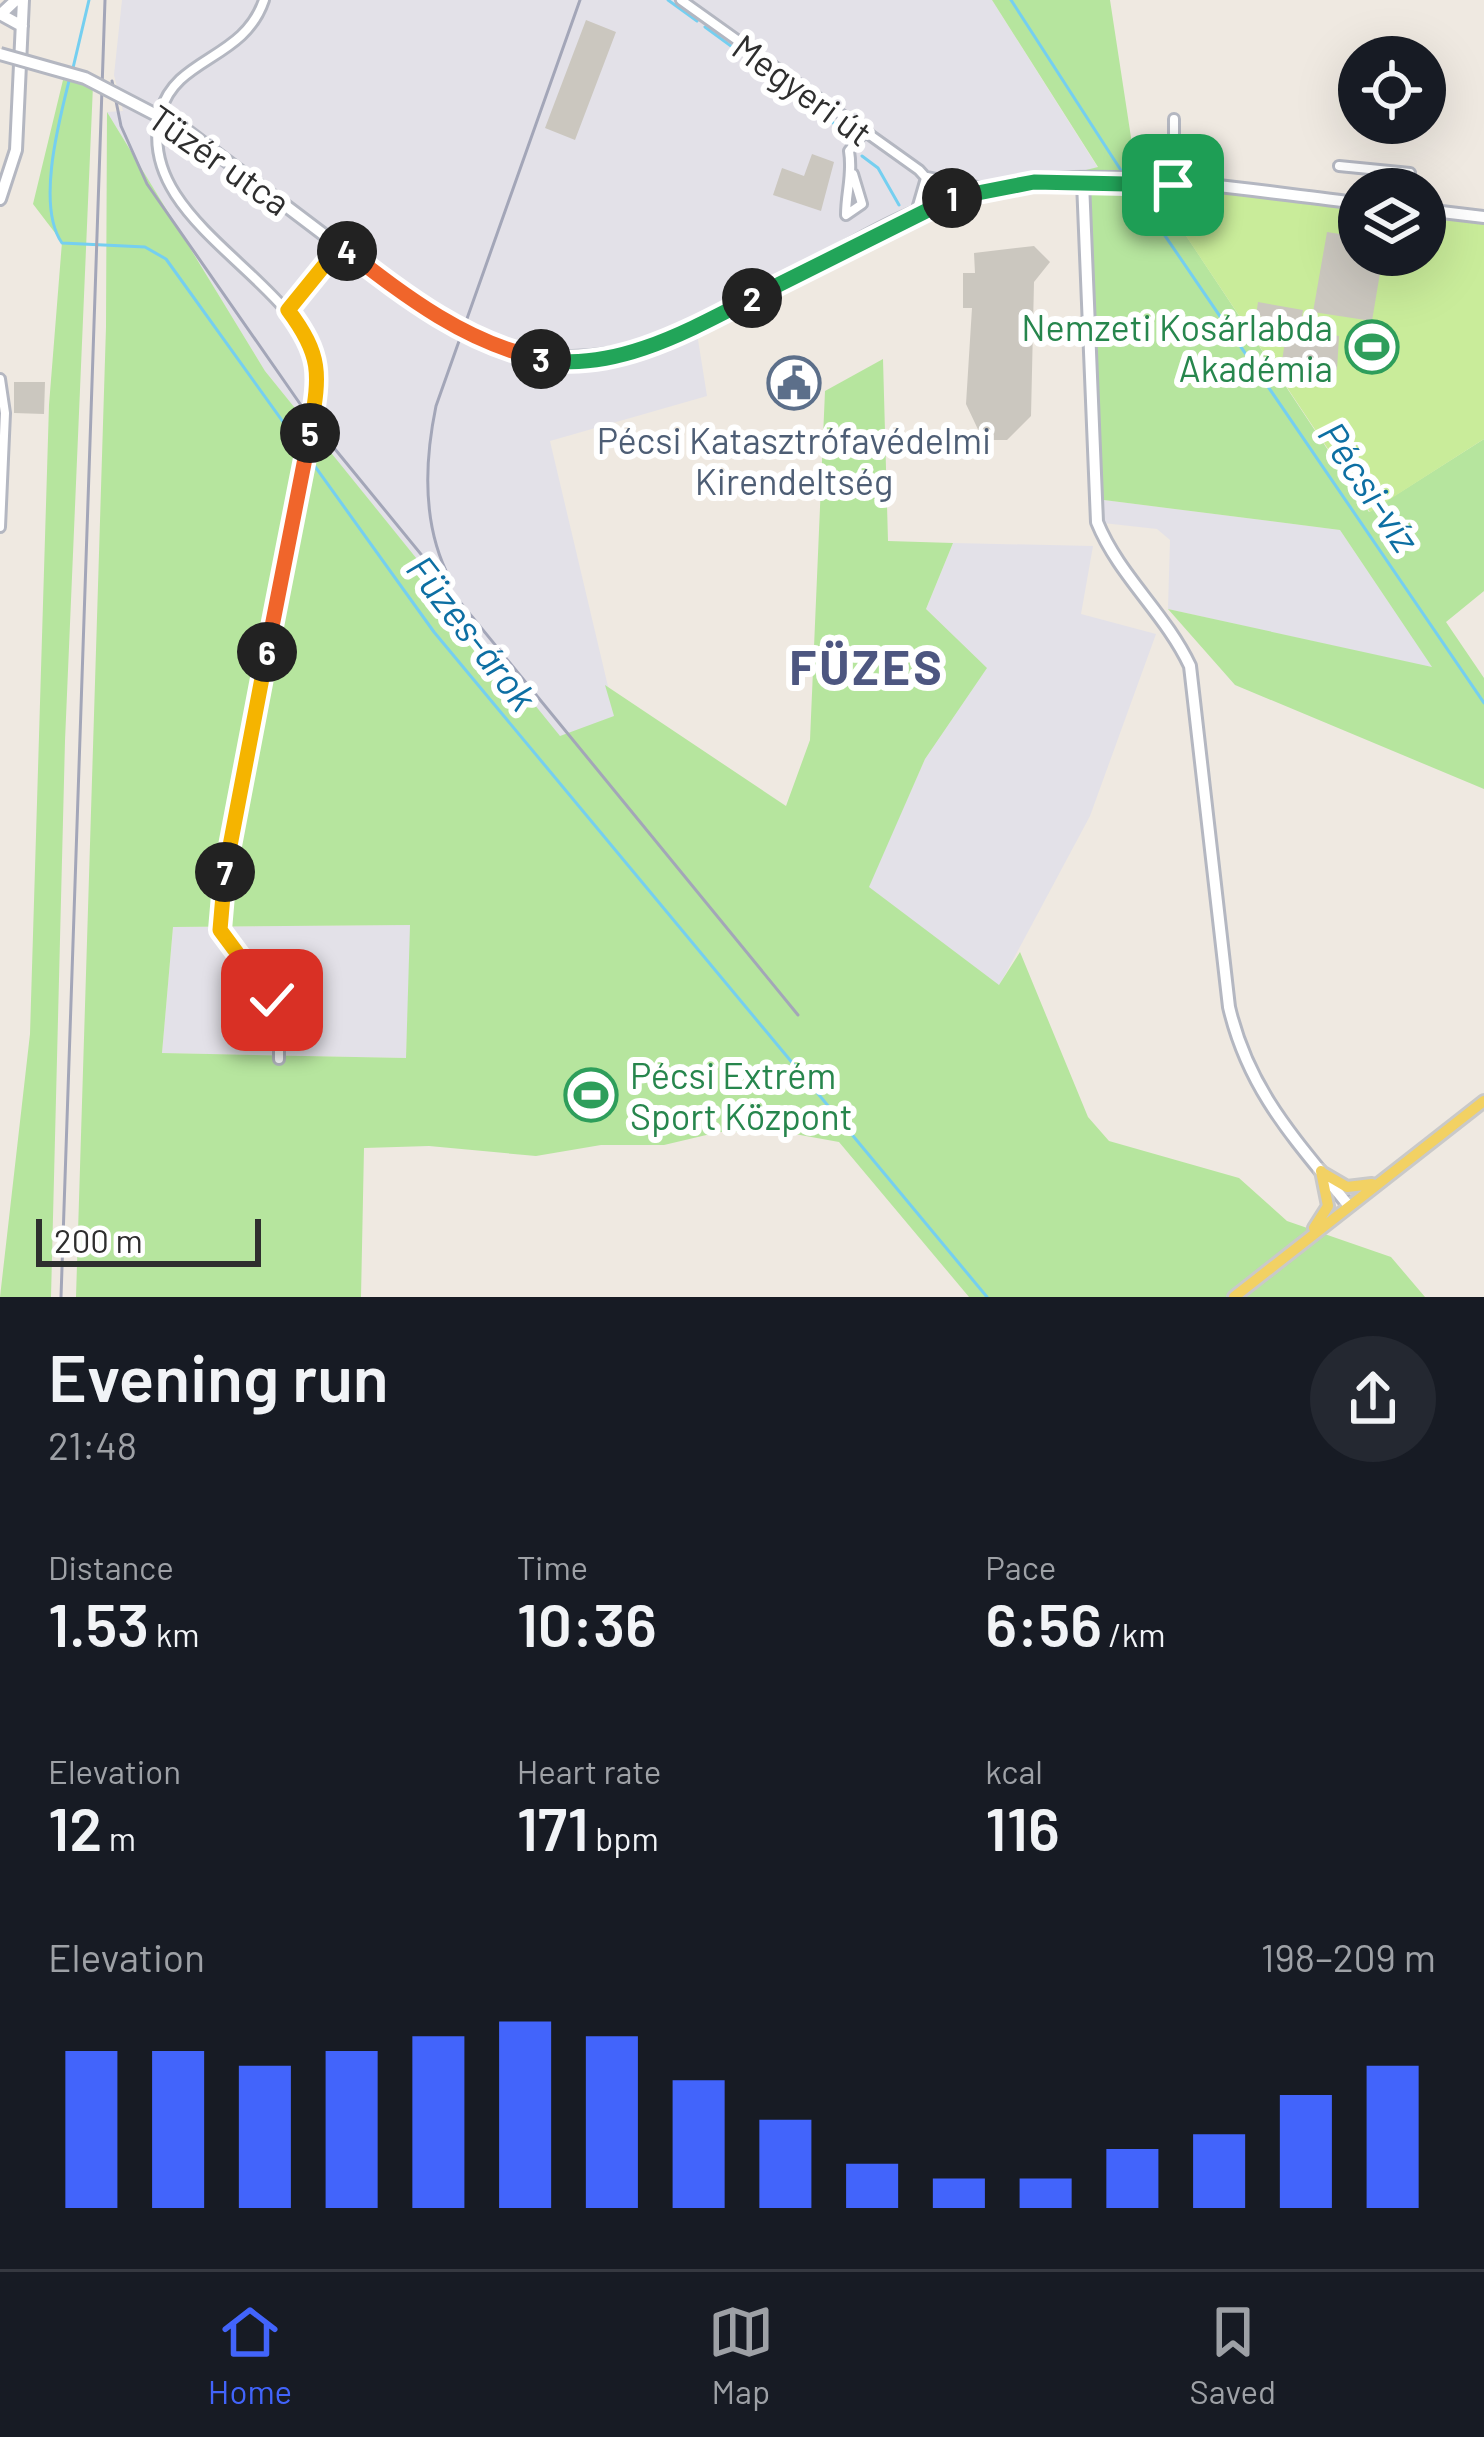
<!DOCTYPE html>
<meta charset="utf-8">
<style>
:root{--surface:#171b24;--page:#242831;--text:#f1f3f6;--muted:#9ea1a6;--line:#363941;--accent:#4264fb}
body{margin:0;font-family:Barlow,sans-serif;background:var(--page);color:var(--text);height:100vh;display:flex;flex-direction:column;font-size:45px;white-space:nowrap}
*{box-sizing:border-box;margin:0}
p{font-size:39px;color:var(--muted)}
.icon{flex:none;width:66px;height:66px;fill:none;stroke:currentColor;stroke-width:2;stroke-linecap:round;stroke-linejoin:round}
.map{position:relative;height:1297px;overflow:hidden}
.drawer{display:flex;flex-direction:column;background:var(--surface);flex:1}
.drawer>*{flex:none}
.fabs{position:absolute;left:1338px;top:36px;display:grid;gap:24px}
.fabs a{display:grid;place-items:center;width:108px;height:108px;border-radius:50%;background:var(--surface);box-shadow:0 12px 48px #0002;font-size:60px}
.scale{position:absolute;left:36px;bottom:30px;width:225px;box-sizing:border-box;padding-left:12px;border:6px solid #2e2e2e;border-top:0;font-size:33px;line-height:42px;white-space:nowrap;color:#2e2e2e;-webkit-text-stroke:9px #fff;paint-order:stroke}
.pin{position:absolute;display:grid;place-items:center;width:102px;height:102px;color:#fff;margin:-51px;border-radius:24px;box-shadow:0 6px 18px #0006}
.km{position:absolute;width:60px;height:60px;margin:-30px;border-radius:50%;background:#222;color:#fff;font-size:33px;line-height:60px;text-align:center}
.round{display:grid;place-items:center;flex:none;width:126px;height:126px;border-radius:63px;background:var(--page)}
.headline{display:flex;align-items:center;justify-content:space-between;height:204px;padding:0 48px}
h1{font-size:66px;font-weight:600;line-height:90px}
.stats{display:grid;grid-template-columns:repeat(3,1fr);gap:18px;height:204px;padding:12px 48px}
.stats div{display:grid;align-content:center}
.stats b{font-size:60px;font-weight:600}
.stats small{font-size:33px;font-weight:400}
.stats p{font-size:33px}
.chart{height:336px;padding:24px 48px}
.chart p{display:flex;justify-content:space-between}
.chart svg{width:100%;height:216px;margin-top:12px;stroke:var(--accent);stroke-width:6}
.tabs{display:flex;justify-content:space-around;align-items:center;height:168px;border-top:3px solid var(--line);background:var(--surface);font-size:33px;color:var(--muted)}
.tabs a{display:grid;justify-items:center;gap:6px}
.tabs .current{color:var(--accent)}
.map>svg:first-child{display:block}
.industrial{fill:#e3e1e8}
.green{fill:#b6e59e;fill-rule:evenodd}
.pitch{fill:#c9ec9a}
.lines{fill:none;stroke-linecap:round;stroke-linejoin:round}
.stream{stroke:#75cff0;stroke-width:3}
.building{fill:#cbc7bf}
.street-casing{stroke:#b4b7c1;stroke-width:14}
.secondary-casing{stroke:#b4b7c1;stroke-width:16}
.primary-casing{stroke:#c9c9c9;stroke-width:16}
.street{stroke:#fff;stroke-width:8}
.secondary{stroke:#fff;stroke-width:10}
.primary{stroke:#f2d163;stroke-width:10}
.rail{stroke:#a3a6b8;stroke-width:3}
.secondary-bridge-casing{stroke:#b4b7c1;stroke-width:16;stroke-linecap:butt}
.secondary-bridge{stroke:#fff;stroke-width:10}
.split-1-casing{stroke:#fff;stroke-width:24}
.split-2-casing{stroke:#fff;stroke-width:24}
.split-3-casing{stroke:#fff;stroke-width:24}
.split-4-casing{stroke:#fff;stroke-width:24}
.split-5-casing{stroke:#fff;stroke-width:24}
.split-6-casing{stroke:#fff;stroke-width:24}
.split-7-casing{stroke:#fff;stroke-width:24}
.split-8-casing{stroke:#fff;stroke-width:24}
.split-1{stroke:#22a559;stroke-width:15}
.split-2{stroke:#22a559;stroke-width:15}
.split-3{stroke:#22a559;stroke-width:15}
.split-4{stroke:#f0652b;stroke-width:15}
.split-5{stroke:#f5b400;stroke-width:15}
.split-6{stroke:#f0652b;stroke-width:15}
.split-7{stroke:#f5b400;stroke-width:15}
.split-8{stroke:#f5b400;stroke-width:15}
.labels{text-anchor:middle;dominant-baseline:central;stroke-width:12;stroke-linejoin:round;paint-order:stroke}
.street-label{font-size:36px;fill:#2e2e2e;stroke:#fff}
.leisure-label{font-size:36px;fill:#27864d;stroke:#fff;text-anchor:end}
.service-label{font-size:36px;fill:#4e5e75;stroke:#fff}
.water-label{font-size:39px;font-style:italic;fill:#0d6fa3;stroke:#fff}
.district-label{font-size:48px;font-weight:bold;letter-spacing:3px;fill:#4d5680;stroke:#fff}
</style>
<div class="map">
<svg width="1484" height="1297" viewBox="0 0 1484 1297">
<rect width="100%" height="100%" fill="#efe9e1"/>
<path class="industrial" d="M122,0H992L1098,168L913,206L696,327L707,396L550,441L615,716L560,737L265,371L107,112L123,111L114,75Z
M1096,499L1340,530L1433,668L1168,609L1170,540L1157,529L1094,522Z
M953,543L1093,546L1081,614L1156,634L1090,816L999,986L868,887L925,759L986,669L926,609Z
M411,925L406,1058L162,1053L173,927Z"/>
<path class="green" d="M992,0H1110L1134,157L1369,512L1484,439V591L1446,622L1484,678V789L1235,685L1168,609L1432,667L1340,530L1096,499L1082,171L1098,167Z
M63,80L93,85L65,741L51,1297H0L30,1034L49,405L62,242L33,204Z
M107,112L265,371L560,736L614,716L605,685L786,806L810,740L825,391L883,359L888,541L953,543L926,609L987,668L925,759L869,887L999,985L1020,952L1088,1117L1109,1141L1239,1178L1287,1221L1391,1257L1425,1297H969L839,1142L778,1131L719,1132L664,1145H601L536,1156L429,1146L364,1148L361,1297H76L106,327ZM410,925L406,1058L162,1053L173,927Z"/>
<path class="pitch" d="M1152,185L1359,203V255H1425V210L1484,217V439L1370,512Z"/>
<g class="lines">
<path class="stream" d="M668,0L697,21
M1011,0L1124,175
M705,27L731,46
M752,62L852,137
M73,68L89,0
M70,77C59,121 36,206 62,243L145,247L166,259L434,632L987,1297
M862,156L878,168L899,205
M1129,183L1484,703"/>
</g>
<path class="building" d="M586,20L616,32L575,140L545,128Z
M812,154L834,162L821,211L773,195L782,168L804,176Z
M1327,232L1359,237V255H1383L1372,321L1313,312Z
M1034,246L1050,262L1034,282L1031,416L1007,440H983L966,404L972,308H963V273H975L974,253Z
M1258,302L1303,310L1300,330L1339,336L1337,370L1282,361L1285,341L1266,338L1269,318L1256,316Z
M14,382H45L44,414L14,413Z"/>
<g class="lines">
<g class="street-casing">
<path id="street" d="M264,0C244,60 176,57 161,111C130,219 294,274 318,366L219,924L279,1008V1059
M681,0L919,170L946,200
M1174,119V183
M1339,166L1410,173L1409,189
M853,174L862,204L846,215C846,192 853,174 849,151L863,133
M927,177L983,188
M917,209L926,178
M288,311L340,247
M0,379L5,413L0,527"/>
</g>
<g class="secondary-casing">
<path id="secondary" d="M0,14L22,26
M1,14L16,0
M187,131L418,306
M1083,182L1097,522C1119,576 1165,613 1190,666L1229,1007C1249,1092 1296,1140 1349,1206
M0,199L16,150L23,0
M1425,210L1484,217
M467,333C669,426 811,221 997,186C1108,164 1247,191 1359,203"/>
</g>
<g class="primary-casing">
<path id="primary" d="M1323,1173L1347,1187L1372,1184
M1314,1228L1328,1206L1321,1171
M1234,1297L1484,1101"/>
</g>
<use href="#street" class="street"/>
<use href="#secondary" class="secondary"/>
<use href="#primary" class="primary"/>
<path class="rail" d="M112,81L121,126L147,184L312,421L798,1015
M450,579C422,526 424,464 436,406L580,0
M61,1297L105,0"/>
<g class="secondary-bridge-casing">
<path id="secondary-bridge" d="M0,54L85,78L187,131
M418,306L467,333"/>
</g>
<use href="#secondary-bridge" class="secondary-bridge"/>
</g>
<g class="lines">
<g class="split-1-casing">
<path id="split-1" d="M952,198L1034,182L1173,185"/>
</g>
<g class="split-2-casing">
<path id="split-2" d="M752,298L952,198"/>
</g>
<g class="split-3-casing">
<path id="split-3" d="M541,359C614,373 690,330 752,298"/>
</g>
<g class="split-4-casing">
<path id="split-4" d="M347,251C408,298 465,342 541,359"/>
</g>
<g class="split-5-casing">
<path id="split-5" d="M310,433C319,376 324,358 288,310L340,246L347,251"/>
</g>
<g class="split-6-casing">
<path id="split-6" d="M267,652L310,433"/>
</g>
<g class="split-7-casing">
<path id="split-7" d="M225,872L267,652"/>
</g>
<g class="split-8-casing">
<path id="split-8" d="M225,872L220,930L272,1000"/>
</g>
<use href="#split-1" class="split-1"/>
<use href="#split-2" class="split-2"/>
<use href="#split-3" class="split-3"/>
<use href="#split-4" class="split-4"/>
<use href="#split-5" class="split-5"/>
<use href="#split-6" class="split-6"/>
<use href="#split-7" class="split-7"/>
<use href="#split-8" class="split-8"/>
</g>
<defs>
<g id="stadium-ring" transform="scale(2.7)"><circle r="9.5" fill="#fff" stroke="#2e9e5b" stroke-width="1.5"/><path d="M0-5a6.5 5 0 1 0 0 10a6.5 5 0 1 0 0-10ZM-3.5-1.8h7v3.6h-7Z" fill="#2e9e5b"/></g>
<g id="civic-ring" transform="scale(2.7)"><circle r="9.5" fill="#fff" stroke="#5c6f8a" stroke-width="1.5"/><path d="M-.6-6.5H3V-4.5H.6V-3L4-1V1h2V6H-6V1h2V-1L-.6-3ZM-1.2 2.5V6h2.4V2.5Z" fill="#5c6f8a"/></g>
</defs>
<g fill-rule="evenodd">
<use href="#stadium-ring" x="1372" y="347"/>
<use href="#civic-ring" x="794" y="383"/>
<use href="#stadium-ring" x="591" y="1095"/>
</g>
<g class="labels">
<g class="street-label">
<text transform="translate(803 89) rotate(36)">Megyeri út</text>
<text transform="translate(220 159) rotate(35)">Tüzér utca</text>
</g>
<g class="leisure-label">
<text x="1333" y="326">Nemzeti Kosárlabda<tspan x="1333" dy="41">Akadémia</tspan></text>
<text x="630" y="1074" text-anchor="start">Pécsi Extrém<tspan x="630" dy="41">Sport Központ</tspan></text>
</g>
<g class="service-label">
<text x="794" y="439">Pécsi Katasztrófavédelmi<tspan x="794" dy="41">Kirendeltség</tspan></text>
</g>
<g class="water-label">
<text transform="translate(1370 486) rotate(56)">Pécsi-víz</text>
<text transform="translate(473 632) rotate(52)">Füzes-árok</text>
</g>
<g class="district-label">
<text x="867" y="666">FÜZES</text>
</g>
</g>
</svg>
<div class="fabs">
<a><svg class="icon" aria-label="locate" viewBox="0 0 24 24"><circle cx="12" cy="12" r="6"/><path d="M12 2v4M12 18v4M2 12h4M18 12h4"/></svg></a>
<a><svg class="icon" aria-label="layers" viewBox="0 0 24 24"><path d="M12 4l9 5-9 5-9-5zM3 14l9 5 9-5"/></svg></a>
</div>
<div class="scale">200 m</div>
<div class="pin" style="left:1173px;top:185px;background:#1e9e55"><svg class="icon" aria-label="arrive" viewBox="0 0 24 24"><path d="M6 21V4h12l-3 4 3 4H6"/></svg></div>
<div class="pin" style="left:272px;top:1000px;background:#d93025"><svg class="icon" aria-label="check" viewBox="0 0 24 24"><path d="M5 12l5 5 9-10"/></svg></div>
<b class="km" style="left:952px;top:198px">1</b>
<b class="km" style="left:752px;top:298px">2</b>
<b class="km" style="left:541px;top:359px">3</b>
<b class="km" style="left:347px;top:251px">4</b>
<b class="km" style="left:310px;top:433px">5</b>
<b class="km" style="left:267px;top:652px">6</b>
<b class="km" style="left:225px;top:872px">7</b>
</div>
<section class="drawer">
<div class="headline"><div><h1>Evening run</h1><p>21:48</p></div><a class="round"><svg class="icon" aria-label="share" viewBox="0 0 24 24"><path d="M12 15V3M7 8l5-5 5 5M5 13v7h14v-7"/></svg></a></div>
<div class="stats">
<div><p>Distance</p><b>1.53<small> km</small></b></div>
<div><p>Time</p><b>10:36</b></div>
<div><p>Pace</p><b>6:56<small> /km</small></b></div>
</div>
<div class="stats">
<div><p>Elevation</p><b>12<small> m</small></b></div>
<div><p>Heart rate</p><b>171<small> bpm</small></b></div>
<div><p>kcal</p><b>116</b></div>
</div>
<div class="chart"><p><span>Elevation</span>198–209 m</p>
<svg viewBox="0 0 160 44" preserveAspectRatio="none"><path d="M5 44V12M15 44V12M25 44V15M35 44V12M45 44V9M55 44V6M65 44V9M75 44V18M85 44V26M95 44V35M105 44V38M115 44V38M125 44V32M135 44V29M145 44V21M155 44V15"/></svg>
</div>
</section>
<nav class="tabs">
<a class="current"><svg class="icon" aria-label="home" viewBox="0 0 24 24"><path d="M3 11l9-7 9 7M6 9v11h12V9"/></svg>Home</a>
<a><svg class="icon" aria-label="map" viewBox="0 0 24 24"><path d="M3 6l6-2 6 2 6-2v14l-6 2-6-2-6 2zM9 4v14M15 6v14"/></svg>Map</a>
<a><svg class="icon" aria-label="saved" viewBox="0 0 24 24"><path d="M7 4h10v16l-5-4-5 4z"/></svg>Saved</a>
</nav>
